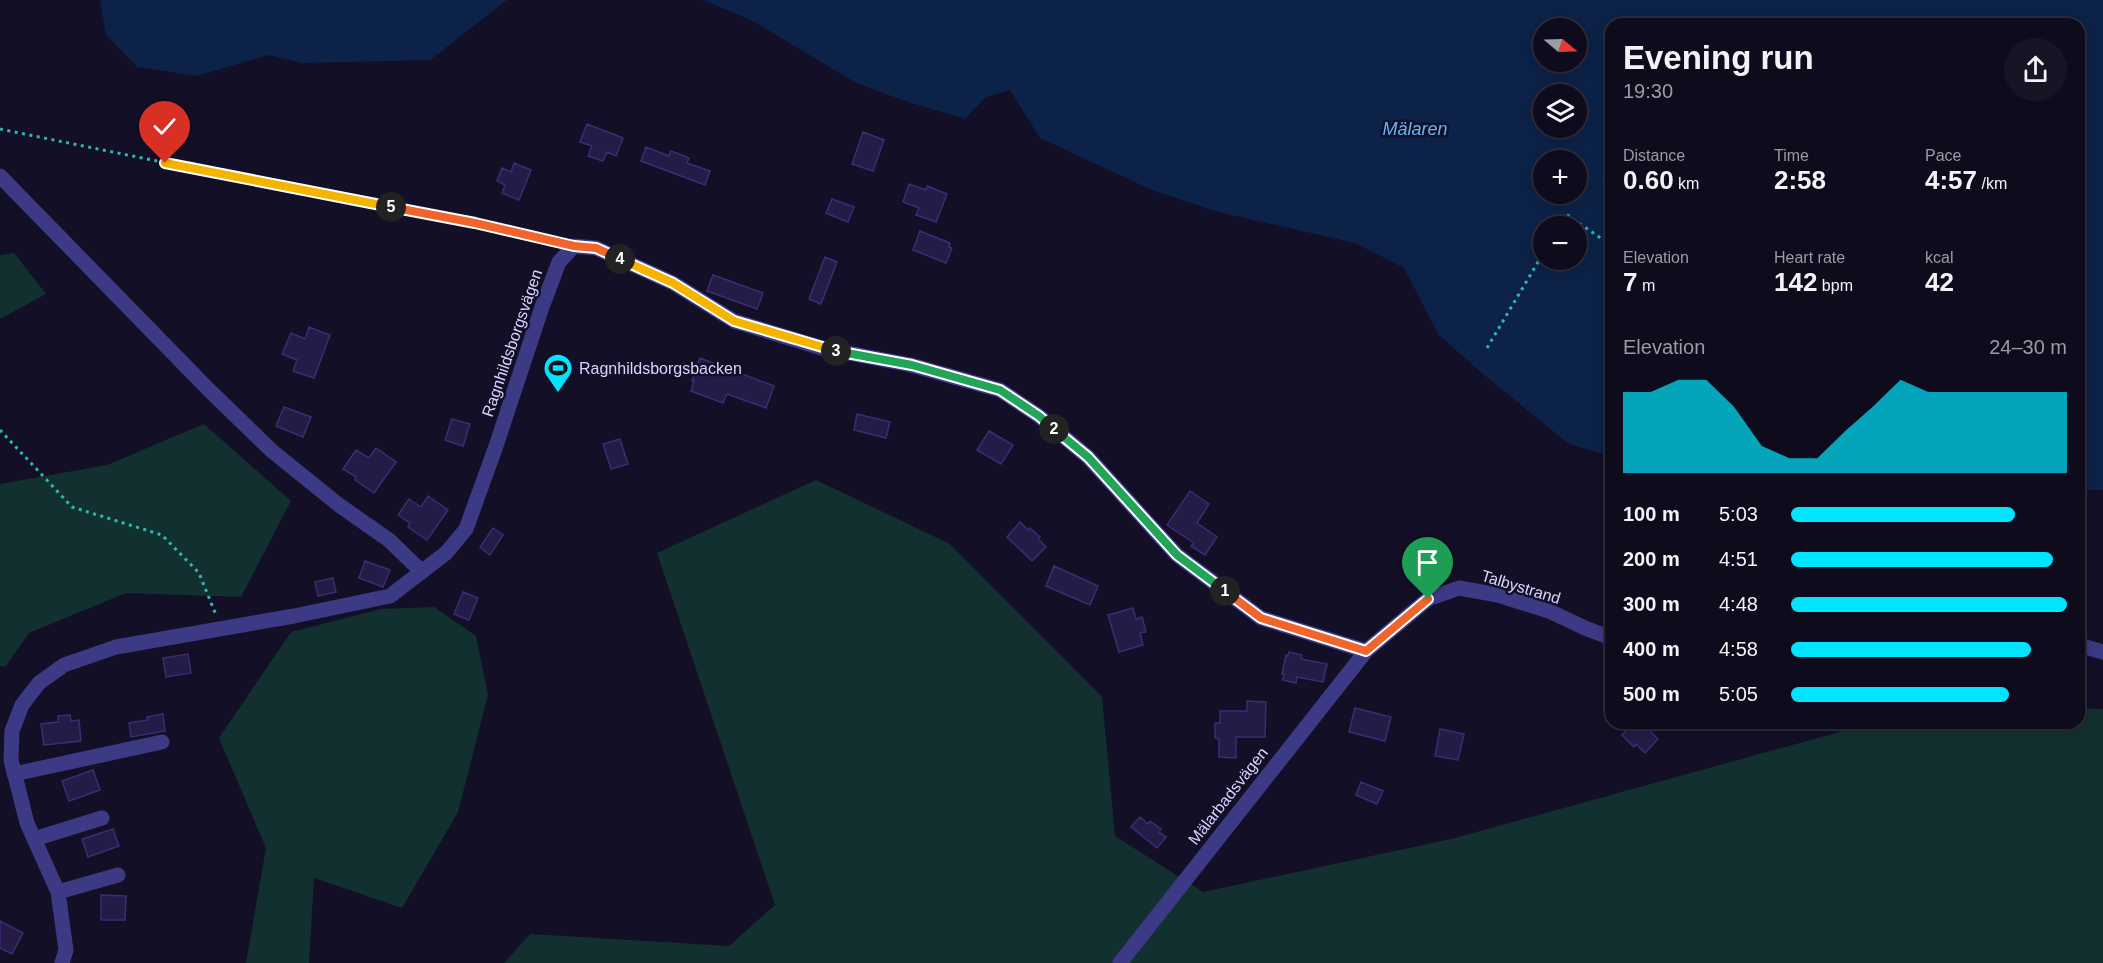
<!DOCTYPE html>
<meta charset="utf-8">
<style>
:root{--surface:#0e0b1c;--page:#171425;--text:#f1f3f6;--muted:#9b9ba3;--line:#2e2b3b;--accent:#00e5ff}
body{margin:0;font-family:Helvetica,sans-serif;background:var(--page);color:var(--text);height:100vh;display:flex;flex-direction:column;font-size:22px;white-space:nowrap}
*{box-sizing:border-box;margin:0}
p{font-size:20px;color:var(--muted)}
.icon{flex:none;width:33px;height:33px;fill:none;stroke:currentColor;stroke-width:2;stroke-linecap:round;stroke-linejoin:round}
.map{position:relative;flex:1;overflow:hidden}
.panel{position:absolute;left:1605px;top:18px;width:480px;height:711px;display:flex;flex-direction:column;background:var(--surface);border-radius:18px;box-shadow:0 3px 15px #0003,0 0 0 2px var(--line)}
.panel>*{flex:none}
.needle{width:39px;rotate:109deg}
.controls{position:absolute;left:1533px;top:18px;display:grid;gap:12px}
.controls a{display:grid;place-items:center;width:54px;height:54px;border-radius:50%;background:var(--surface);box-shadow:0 3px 15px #0003,0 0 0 2px var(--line);font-size:30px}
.pin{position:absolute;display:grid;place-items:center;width:51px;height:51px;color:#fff;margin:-62px -26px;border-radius:50% 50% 50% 0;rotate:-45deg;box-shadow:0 0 6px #0007}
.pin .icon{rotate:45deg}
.km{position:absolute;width:30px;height:30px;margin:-15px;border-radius:50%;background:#222;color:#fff;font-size:16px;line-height:30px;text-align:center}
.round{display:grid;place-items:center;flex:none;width:63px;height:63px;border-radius:32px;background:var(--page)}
.head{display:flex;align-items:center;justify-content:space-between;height:102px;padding:0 18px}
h1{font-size:33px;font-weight:800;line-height:45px}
.figures{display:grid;grid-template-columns:repeat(3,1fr);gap:9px;height:102px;padding:6px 18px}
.figures div{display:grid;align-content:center}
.figures b{font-size:26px;font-weight:800}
.figures small{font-size:16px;font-weight:400}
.figures p{font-size:16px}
.chart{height:168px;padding:12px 18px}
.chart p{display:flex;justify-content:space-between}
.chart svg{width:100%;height:108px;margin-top:6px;fill:var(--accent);opacity:.7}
ul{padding:0 18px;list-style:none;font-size:20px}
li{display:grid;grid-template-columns:96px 72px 1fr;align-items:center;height:45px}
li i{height:15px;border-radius:8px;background:var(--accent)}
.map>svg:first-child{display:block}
.green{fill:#12302f}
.water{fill:#0c2248;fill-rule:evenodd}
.building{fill:#241b47;stroke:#3b2d73;stroke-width:1.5}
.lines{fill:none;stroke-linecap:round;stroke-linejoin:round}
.path{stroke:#2fb8b0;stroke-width:3;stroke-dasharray:3 4.5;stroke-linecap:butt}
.minor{stroke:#3d3a85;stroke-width:15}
.split-1-casing{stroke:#fff;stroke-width:12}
.split-2-casing{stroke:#fff;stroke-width:12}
.split-3-casing{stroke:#fff;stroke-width:12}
.split-4-casing{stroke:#fff;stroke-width:12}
.split-5-casing{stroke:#fff;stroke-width:12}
.split-6-casing{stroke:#fff;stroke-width:12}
.split-1{stroke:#f0652b;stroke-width:8}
.split-2{stroke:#22a559;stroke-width:8}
.split-3{stroke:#22a559;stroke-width:8}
.split-4{stroke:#f5b400;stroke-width:8}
.split-5{stroke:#f0652b;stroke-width:8}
.split-6{stroke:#f5b400;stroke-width:8}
.labels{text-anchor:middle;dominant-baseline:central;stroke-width:5;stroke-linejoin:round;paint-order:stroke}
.street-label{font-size:16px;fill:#d9d4ff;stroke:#130f26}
.poi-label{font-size:16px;fill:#d9d4ff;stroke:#130f26;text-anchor:start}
.water-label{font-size:18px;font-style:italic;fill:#62b6ff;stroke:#130f26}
</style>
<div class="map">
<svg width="2103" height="963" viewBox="0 0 2103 963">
<rect width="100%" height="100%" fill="#130f26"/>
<path class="green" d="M14,253L46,294L0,319V255Z
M204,424L291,501L241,597L126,593L29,633L6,666H0V484L107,465Z
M816,480L950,544L1102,697L1115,836L1203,892L1451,839L1872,723H2079V708L2103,709V963H504L530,934L729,946L775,905L657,553Z
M434,607L476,636L488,695L458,812L402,908L314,878L309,963H246L266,848L219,738L291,632L381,609Z"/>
<path class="water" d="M100,0H507L430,60L302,63L268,55L197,76L137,67L106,35Z
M703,0H2103V490H2079V24H1611V456L1569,444L1484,375L1438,334L1404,268L1355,243L1218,212L1152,190L1040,138L1010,90L986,97L965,119L905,101L856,83L751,20ZM1544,28H1576V62H1544ZM1544,94H1576V128H1544ZM1544,160H1576V194H1544ZM1544,226H1576V260H1544Z"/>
<path class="building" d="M587,124L623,138L616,156L607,152L603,161L588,156L592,146L580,142Z
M863,132L884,140L873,171L852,164Z
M646,147L669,156L671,151L689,158L687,163L710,171L705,185L641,161Z
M514,163L531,170L519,200L502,193L505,185L497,181L502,168L511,172Z
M909,184L926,190L927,186L947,194L936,222L916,215L919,208L903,202Z
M832,199L854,207L848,222L826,213Z
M920,231L950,243L949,247L952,248L946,263L913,250Z
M825,257L837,262L821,304L809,299Z
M713,275L763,293L757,309L707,291Z
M309,327L330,335L314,378L293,371L297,360L282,354L291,333L305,339Z
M700,358L774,386L766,408L727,394L723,403L691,391L694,381H692Z
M284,407L311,417L303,437L276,426Z
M857,414L890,422L886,438L854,430Z
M452,419L470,424L463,446L445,440Z
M989,431L1013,445L1001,464L977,450Z
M620,439L628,464L611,469L603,444Z
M376,448L396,462L374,493L355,480L356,477L343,469L356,450L369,458Z
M1190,491L1209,504L1197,523L1217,537L1205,555L1191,546L1194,543L1167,525Z
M428,496L448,510L427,540L408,527L410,523L398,515L409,499L421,507Z
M1020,522L1028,530L1030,528L1040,537L1038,539L1046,547L1032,561L1007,537Z
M493,528L503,535L490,555L480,547Z
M365,561L390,570L383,587L359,578Z
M1054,566L1098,586L1090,605L1046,586Z
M333,578L336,592L318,596L315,582Z
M463,592L478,598L469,620L454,614Z
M1133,608L1136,619L1142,617L1146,632L1140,633L1143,645L1119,652L1108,615Z
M1289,652L1302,655L1301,659L1327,664L1323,682L1297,677L1296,683L1283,680L1284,674H1282L1286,655L1288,656Z
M188,654L191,673L166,677L163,658Z
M1247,701L1266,702L1265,737H1236V758L1219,757V739L1215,738V723H1220V711H1247Z
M1355,708L1391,717L1385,741L1349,732Z
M163,714L165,731L131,737L129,723L148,720L147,717Z
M70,715L71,721L79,720L81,741L44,745L41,724L58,722V716Z
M1634,723H1658L1650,731L1658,739L1645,753L1636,744L1634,747L1622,735Z
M1440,729L1464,734L1458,760L1435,756Z
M93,770L100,790L69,801L62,781Z
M1361,782L1383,791L1377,804L1356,795Z
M1140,817L1148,824L1150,821L1161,829L1159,832L1166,837L1157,848L1131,827Z
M113,829L119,846L88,857L82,839Z
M101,895L126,896L125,920H101Z
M0,921L23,933L12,954L0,948Z"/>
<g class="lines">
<path class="path" d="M0,129L245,179L475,223L557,242
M1559,226L1566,214L1602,239
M1487,348L1544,252
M0,430L72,507L162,535L199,573L216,615"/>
<path class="minor" d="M0,176L209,390L272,451L339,505L389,540L422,572
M2079,645L2103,652
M14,774L162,742
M34,839L102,818
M58,892L118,875
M62,963L66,950L58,892L27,823L11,760L12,731L22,705L39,683L64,665L116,647L294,616L390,596L446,553L466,529L495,449L542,307L559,262L574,246L596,248L673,283L734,321L822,348L911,365L1000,390L1039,416L1088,457L1177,555L1261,618L1366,651
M1120,963L1366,651L1428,599L1459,588L1498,595L1549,611L1585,628L1611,638"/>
</g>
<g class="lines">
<g class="split-1-casing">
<path id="split-1" d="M1225,591L1261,618L1366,651L1428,599"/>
</g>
<g class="split-2-casing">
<path id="split-2" d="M1054,429L1088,457L1177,555L1225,591"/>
</g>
<g class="split-3-casing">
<path id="split-3" d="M836,351L912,365L1000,390L1039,416L1054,429"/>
</g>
<g class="split-4-casing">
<path id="split-4" d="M620,259L673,283L734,321L836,351"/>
</g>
<g class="split-5-casing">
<path id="split-5" d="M391,207L475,223L574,246L596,248L620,259"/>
</g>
<g class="split-6-casing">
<path id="split-6" d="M165,163L391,207"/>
</g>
<use href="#split-1" class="split-1"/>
<use href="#split-2" class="split-2"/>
<use href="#split-3" class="split-3"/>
<use href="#split-4" class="split-4"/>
<use href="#split-5" class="split-5"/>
<use href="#split-6" class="split-6"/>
</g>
<defs>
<g id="stadium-pin" transform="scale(1.5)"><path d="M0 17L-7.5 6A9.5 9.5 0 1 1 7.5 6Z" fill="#00e5ff" stroke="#130f26"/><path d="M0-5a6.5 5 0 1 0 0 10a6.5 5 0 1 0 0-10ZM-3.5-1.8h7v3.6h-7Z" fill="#111"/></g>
</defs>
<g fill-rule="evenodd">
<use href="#stadium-pin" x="558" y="368"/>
</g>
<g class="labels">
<g class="street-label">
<text transform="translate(512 343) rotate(-71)">Ragnhildsborgsvägen</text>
<text transform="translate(1521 587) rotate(17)">Talbystrand</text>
<text transform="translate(1228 796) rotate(-52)">Mälarbadsvägen</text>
</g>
<g class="poi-label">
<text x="579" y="368">Ragnhildsborgsbacken</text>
</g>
<g class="water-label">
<text x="1415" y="129">Mälaren</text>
</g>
</g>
</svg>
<div class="controls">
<a><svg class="needle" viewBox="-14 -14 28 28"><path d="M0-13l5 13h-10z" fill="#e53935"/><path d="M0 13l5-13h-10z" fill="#9b9ba3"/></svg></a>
<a><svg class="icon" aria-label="layers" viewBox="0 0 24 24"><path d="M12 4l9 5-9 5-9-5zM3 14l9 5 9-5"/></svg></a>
<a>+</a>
<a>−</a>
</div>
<div class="pin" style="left:1428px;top:599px;background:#1e9e55"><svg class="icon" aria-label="arrive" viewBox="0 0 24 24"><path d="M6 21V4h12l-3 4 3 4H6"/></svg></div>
<div class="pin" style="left:165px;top:163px;background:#d93025"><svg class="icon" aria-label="check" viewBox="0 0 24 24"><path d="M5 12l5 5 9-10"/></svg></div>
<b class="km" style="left:1225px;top:591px">1</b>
<b class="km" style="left:1054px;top:429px">2</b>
<b class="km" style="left:836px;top:351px">3</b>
<b class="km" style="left:620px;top:259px">4</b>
<b class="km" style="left:391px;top:207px">5</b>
<section class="panel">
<div class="head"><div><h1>Evening run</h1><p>19:30</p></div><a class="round"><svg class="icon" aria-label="share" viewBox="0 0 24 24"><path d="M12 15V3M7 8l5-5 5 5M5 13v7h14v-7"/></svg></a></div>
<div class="figures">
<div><p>Distance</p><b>0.60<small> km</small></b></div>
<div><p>Time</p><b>2:58</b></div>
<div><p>Pace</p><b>4:57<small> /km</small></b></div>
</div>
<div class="figures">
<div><p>Elevation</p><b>7<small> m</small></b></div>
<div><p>Heart rate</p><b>142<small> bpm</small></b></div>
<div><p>kcal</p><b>42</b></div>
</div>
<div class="chart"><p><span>Elevation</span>24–30 m</p>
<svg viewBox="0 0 160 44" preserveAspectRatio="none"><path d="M0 44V11L10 11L20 6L30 6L40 17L50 33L60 38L70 38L80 27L90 17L100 6L110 11L120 11L130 11L140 11L150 11L160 11V44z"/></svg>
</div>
<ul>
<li><b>100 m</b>5:03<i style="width:81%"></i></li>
<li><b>200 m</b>4:51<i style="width:95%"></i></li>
<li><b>300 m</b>4:48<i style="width:100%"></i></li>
<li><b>400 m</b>4:58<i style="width:87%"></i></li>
<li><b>500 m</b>5:05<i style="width:79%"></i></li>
</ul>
</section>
</div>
